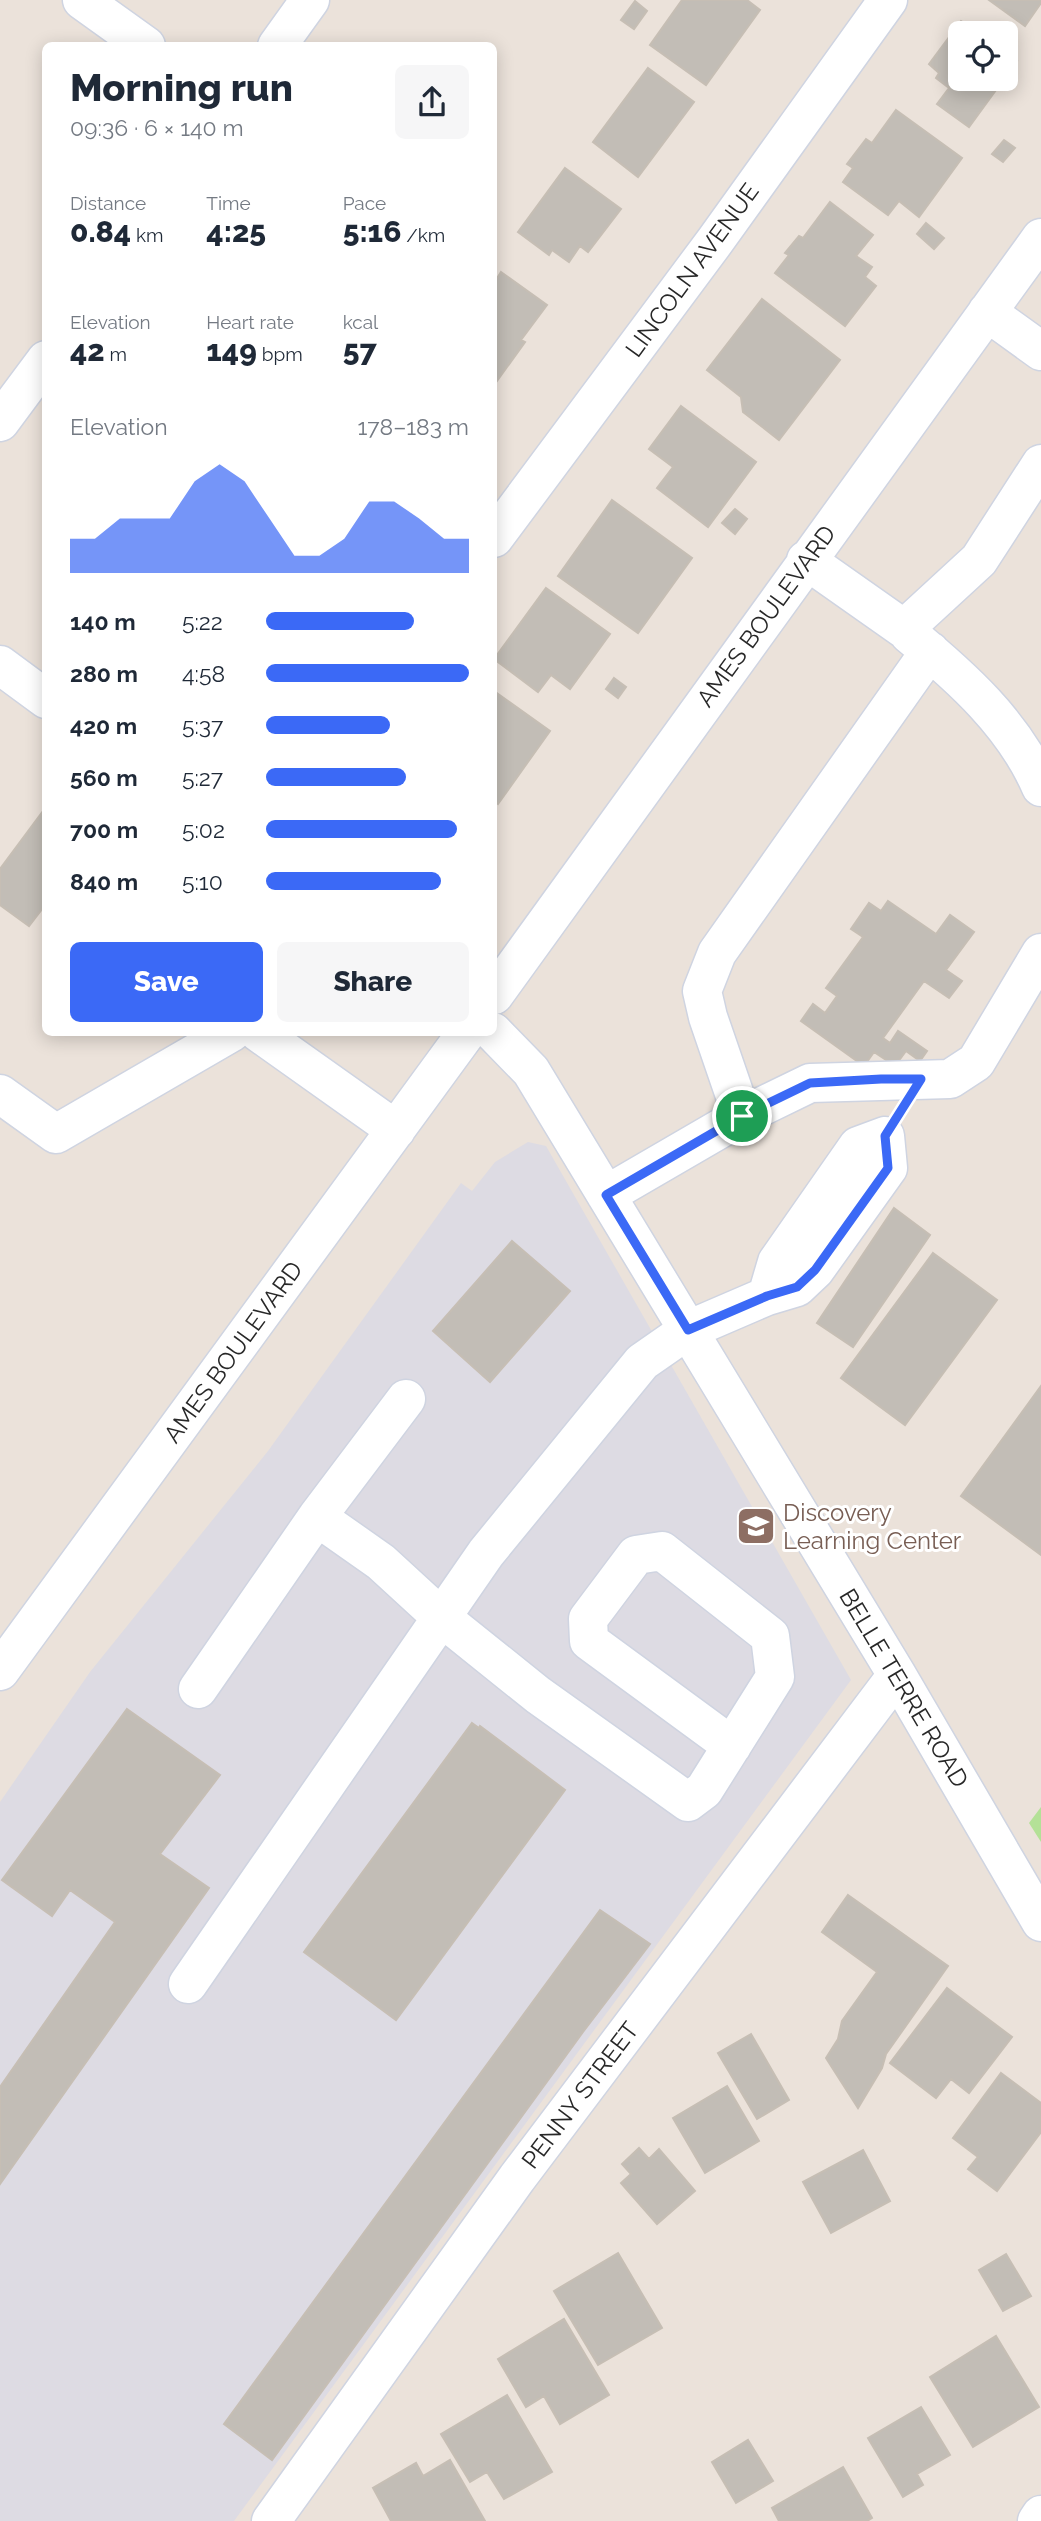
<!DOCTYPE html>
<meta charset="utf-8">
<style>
:root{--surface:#fff;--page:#f6f6f7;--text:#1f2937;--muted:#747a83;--accent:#3b69f6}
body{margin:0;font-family:Raleway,sans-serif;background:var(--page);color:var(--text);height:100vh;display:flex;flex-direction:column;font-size:26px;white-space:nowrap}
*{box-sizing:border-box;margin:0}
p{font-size:23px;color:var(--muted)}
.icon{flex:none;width:38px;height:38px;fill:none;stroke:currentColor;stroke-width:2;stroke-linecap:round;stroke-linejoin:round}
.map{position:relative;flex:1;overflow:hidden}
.side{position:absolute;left:42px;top:42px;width:455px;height:994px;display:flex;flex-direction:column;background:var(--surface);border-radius:10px;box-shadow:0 4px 18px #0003}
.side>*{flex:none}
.controls{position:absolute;left:948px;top:21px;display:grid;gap:14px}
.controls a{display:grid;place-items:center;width:70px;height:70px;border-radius:10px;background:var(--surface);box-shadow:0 4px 18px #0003;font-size:35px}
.pin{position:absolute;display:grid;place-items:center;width:60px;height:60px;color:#fff;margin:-30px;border:4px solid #fff;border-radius:50%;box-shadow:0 2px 7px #0007}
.round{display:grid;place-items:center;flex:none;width:74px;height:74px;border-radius:10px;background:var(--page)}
.head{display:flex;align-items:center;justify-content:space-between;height:119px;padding:0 28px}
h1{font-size:38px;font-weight:800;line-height:52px}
.metrics{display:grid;grid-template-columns:repeat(3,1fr);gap:10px;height:119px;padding:7px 28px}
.metrics div{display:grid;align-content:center}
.metrics b{font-size:30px;font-weight:800}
.metrics small{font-size:19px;font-weight:400}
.metrics p{font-size:19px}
.chart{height:196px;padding:14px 28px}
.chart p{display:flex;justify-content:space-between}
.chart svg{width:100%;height:126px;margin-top:7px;fill:var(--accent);opacity:.7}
.action{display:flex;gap:14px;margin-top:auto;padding:14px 28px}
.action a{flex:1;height:80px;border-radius:10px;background:var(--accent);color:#fff;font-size:28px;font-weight:800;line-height:80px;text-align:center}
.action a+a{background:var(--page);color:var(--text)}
ul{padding:0 28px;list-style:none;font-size:23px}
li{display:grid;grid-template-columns:112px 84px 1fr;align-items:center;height:52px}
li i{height:18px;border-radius:9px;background:var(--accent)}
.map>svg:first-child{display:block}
.industrial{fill:#dddbe3}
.green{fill:#b4e197}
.building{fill:#c2bdb6;stroke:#c6beb4;stroke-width:2}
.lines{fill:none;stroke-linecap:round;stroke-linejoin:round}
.minor-casing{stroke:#cfd4e1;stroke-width:41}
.minor{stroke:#fff;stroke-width:38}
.route-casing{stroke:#fff;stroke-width:14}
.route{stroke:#3b69f6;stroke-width:9}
.labels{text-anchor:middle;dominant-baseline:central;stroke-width:6;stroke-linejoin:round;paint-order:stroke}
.street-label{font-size:24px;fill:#282828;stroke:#fff}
.education-label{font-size:24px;fill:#785e54;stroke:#fff;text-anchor:start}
</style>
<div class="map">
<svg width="1041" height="2521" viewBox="0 0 1041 2521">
<rect width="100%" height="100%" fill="#ebe2da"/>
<path class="industrial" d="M528,1142L546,1146L851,1680L234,2521H0V1802L90,1672L268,1451L461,1183L472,1191L495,1162Z"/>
<path class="green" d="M1041,1807V1842L1029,1823Z"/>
<path class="building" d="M682,0H747L760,10L706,85L650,45Z
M989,0H1041V3L1025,26Z
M635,1L647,11L634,29L621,20Z
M961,21L979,33H961V79H1004L969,127L937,104L949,88L936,78L939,73L929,64Z
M1006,54L1017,61L1006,76Z
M648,68L694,102L638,177L593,142Z
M896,110L962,158L919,217L899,201L888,215L843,182L853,168L847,164L866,139L872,143Z
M1004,140L1015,148L1003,162L992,154Z
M565,168L621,209L588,252L580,246L569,262L552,250L549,255L518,232Z
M830,202L873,235L856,256L872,267L865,277L876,286L845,326L775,273L789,255L785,253L799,236L803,238Z
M926,223L944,238L934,249L917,234Z
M501,272L547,305L521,340L525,342L497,381L494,378V283Z
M762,299L840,360L779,440L743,412L741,397L707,370Z
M681,406L756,462L708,527L657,488L673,467L649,449Z
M612,500L692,558L638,633L558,576Z
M735,509L747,519L735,534L722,523Z
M546,588L610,634L570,689L551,675L538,692L494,659Z
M614,678L626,687L618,698L606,689Z
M494,691L550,731L498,804L494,800Z
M46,807V904L29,926L0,905V869Z
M888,901L936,934L950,915L974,932L946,970L962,981L949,998L924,981L883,1038L890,1043L898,1031L927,1051L920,1061L906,1051L895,1066L874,1052L864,1066L801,1021L813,1004L825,1013L837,996L826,988L863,937L851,929L869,903L881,911Z
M894,1208L930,1235L853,1347L817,1323Z
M512,1241L570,1291L490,1382L433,1331Z
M933,1253L997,1300L905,1425L841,1378Z
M1041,1386V1555L961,1496Z
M127,1709L220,1775L160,1854L209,1888L0,2184V2087L115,1922L70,1890L52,1916L2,1880Z
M472,1723L479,1728L480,1726L565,1790L396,2020L304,1952Z
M848,1895L948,1966L886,2054L882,2068L858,2108L826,2058L838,2039L842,2021L877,1972L822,1932Z
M600,1910L650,1944L583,2032L272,2460L224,2424Z
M947,1988L1012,2037L969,2093L951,2079L936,2098L890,2063Z
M751,2034L789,2100L757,2119L718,2053Z
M1001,2073L1041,2103V2132L997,2191L968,2169L978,2157L953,2138Z
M727,2086L759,2141L705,2173L673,2118Z
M639,2148L649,2159L659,2149L695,2191L657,2224L621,2183L631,2174L622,2164Z
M863,2150L890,2201L831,2233L803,2182Z
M618,2253L662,2328L598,2365L554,2291Z
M1006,2254L1031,2296L1003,2311L979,2270Z
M564,2319L609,2395L560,2424L544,2396L526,2407L498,2359Z
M996,2336L1039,2407L973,2447L930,2377Z
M507,2395L552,2472L504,2499L487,2472L470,2482L441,2434Z
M921,2407L950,2455L917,2474L923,2485L903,2497L868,2438Z
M748,2440L773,2481L736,2503L712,2462Z
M450,2460L485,2521H391L373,2488L416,2463L423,2476Z
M843,2467L872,2518L867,2521H779L772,2508Z"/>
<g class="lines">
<g class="minor-casing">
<path id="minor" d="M82,0L146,46
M277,46L310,0
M987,312L1041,351
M0,422L46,360
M494,538L715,241L888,0
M806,560L904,629L979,560L1041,464
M909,634C961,677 1014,724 1041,787
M0,665L46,699
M494,995L1041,238
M258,1032L396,1130
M493,1032L531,1071L897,1675L1041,1922
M0,1094L56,1134L232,1032
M742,1116L810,1083L950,1079L976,1062L1041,953
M606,1195L742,1116L708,1017L702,991L717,953L930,651
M317,1517L406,1399
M0,1671L467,1032
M198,1689L317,1517L381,1562L442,1618L538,1695L688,1802L704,1790L775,1677L770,1636L662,1551L636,1555L588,1619L589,1641L732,1746
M188,1984L486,1553L642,1362L688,1330L767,1296L797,1287L815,1270L888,1168L885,1136L858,1146L777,1262L767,1296
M271,2521L517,2178L897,1675
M1037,2521L1041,2515"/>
</g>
<use href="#minor" class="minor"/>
</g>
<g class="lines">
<g class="route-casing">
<path id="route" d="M881,1079H921L885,1136L888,1168L815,1270L797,1287L767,1296L688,1330L606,1195L742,1116L810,1083Z"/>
</g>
<use href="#route" class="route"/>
</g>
<defs>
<g id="school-square" transform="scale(2.0125)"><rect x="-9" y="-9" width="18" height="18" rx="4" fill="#8d6e63" stroke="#fff"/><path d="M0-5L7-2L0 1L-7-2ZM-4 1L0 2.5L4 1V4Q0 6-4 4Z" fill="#fff"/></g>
</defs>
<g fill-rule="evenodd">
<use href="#school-square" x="756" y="1526"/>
</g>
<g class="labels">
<g class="street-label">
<text transform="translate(692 270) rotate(-54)">LINCOLN AVENUE</text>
<text transform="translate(766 616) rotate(-54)">AMES BOULEVARD</text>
<text transform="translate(233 1352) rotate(-54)">AMES BOULEVARD</text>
<text transform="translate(904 1688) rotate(59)">BELLE TERRE ROAD</text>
<text transform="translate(580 2095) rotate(-53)">PENNY STREET</text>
</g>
<g class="education-label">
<text x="783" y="1512">Discovery<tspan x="783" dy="28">Learning Center</tspan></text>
</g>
</g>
</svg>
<div class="controls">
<a><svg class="icon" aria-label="locate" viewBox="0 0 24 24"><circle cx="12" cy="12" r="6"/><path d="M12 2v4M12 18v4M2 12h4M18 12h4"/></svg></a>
</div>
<div class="pin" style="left:742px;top:1116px;background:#1e9e55"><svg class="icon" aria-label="arrive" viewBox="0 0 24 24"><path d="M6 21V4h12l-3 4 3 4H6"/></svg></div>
<section class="side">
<div class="head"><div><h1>Morning run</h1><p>09:36 · 6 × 140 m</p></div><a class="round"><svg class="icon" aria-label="share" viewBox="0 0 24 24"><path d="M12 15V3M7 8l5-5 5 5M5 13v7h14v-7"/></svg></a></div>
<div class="metrics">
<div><p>Distance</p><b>0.84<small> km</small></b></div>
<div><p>Time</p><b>4:25</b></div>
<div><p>Pace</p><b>5:16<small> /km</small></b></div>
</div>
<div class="metrics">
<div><p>Elevation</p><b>42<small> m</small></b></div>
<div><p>Heart rate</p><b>149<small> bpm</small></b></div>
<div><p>kcal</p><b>57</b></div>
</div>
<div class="chart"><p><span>Elevation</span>178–183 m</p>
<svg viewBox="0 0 160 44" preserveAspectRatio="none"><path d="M0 44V32L10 32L20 25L30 25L40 25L50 12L60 6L70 12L80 25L90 38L100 38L110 32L120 19L130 19L140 25L150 32L160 32V44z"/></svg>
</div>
<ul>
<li><b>140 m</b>5:22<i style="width:73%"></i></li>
<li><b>280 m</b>4:58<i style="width:100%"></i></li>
<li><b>420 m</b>5:37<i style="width:61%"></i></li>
<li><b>560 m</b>5:27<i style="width:69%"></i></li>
<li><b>700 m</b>5:02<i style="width:94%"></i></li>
<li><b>840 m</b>5:10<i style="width:86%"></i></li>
</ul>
<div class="action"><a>Save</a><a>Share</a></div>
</section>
</div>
